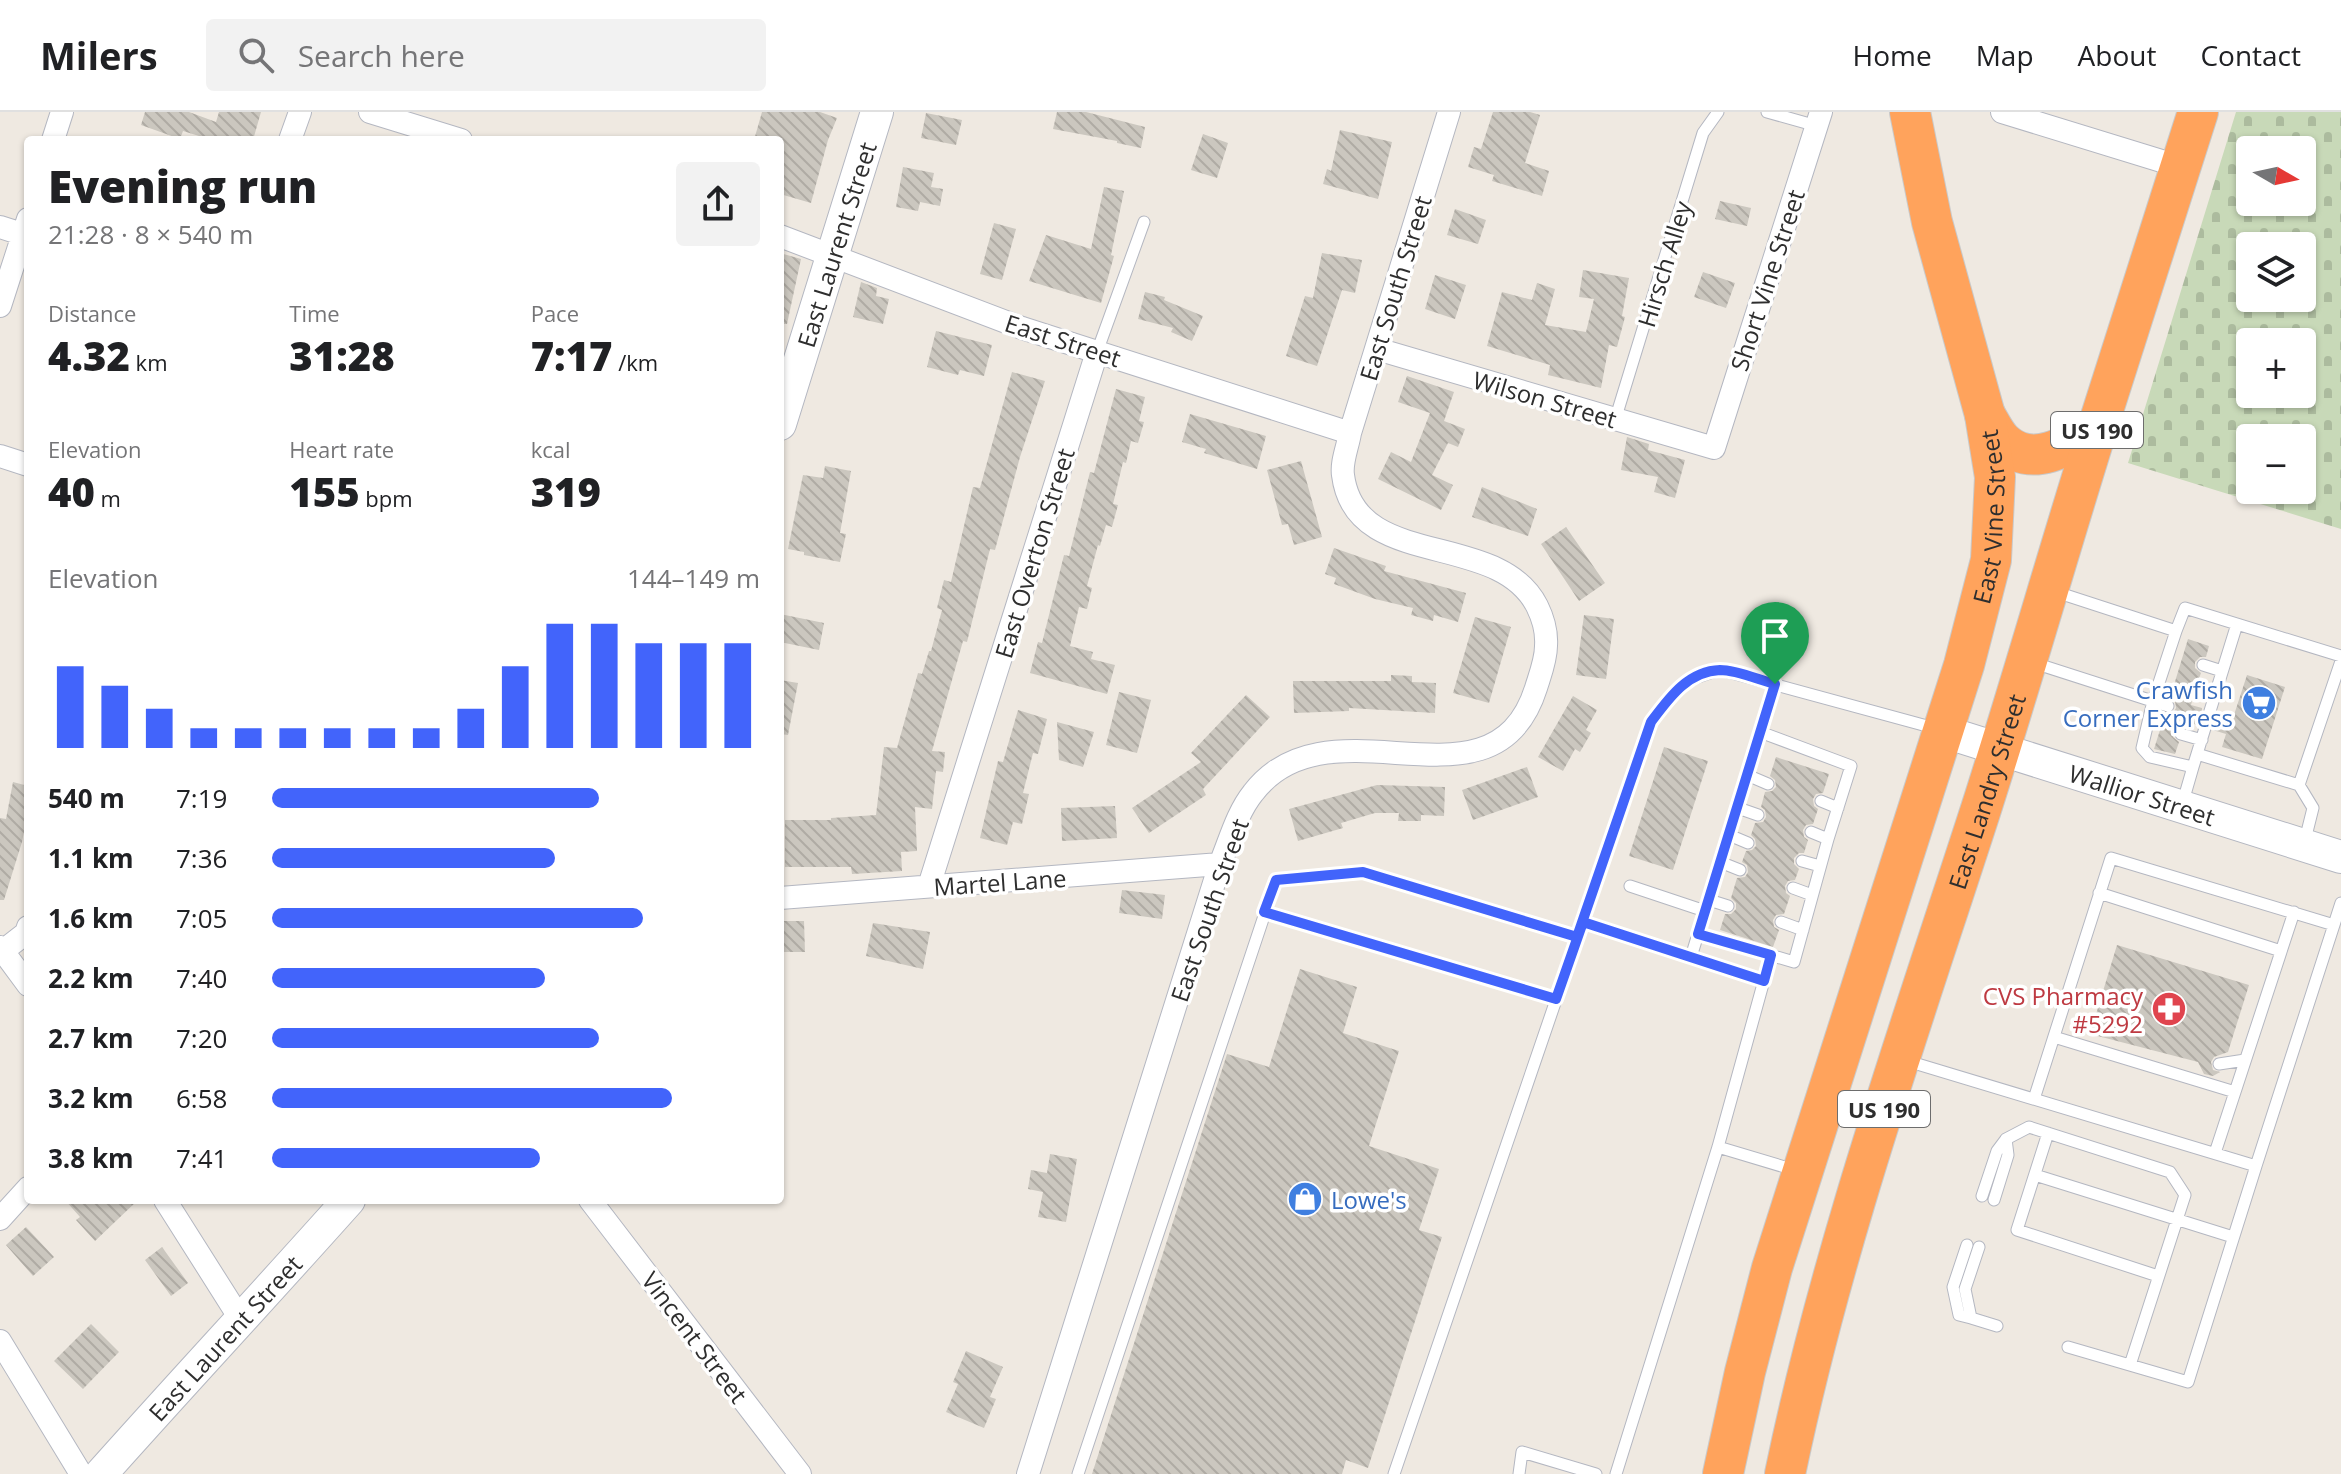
<!DOCTYPE html>
<meta charset="utf-8">
<style>
:root{--surface:#fff;--page:#f2f2f2;--text:#202124;--muted:#757577;--line:#e0e0e0;--accent:#4264fb}
body{margin:0;font-family:"Open Sans",sans-serif;background:var(--page);color:var(--text);height:100vh;display:flex;flex-direction:column;font-size:30px;white-space:nowrap}
*{box-sizing:border-box;margin:0}
p{font-size:26px;color:var(--muted)}
.icon{flex:none;width:44px;height:44px;fill:none;stroke:currentColor;stroke-width:2;stroke-linecap:round;stroke-linejoin:round}
.map{position:relative;flex:1;overflow:hidden}
.panel{position:absolute;left:24px;top:24px;width:760px;height:1068px;display:flex;flex-direction:column;background:var(--surface);border-radius:8px;box-shadow:0 2px 6px #0004}
.panel>*{flex:none}
.needle{width:52px;rotate:99deg}
.controls{position:absolute;left:2236px;top:24px;display:grid;gap:16px}
.controls a{display:grid;place-items:center;width:80px;height:80px;border-radius:8px;background:var(--surface);box-shadow:0 2px 6px #0004;font-size:40px}
.pin{position:absolute;display:grid;place-items:center;width:68px;height:68px;color:#fff;margin:-82px -34px;border-radius:50% 50% 50% 0;rotate:-45deg;box-shadow:0 0 8px #0007}
.pin .icon{rotate:45deg}
.round{display:grid;place-items:center;flex:none;width:84px;height:84px;border-radius:8px;background:var(--page)}
.headline{display:flex;align-items:center;justify-content:space-between;height:136px;padding:0 24px}
h1{font-size:44px;font-weight:800;line-height:60px}
.figures{display:grid;grid-template-columns:repeat(3,1fr);gap:12px;height:136px;padding:8px 24px}
.figures div{display:grid;align-content:center}
.figures b{font-size:40px;font-weight:800}
.figures small{font-size:22px;font-weight:400}
.figures p{font-size:22px}
.chart{height:224px;padding:16px 24px}
.chart p{display:flex;justify-content:space-between}
.chart svg{width:100%;height:144px;margin-top:8px;stroke:var(--accent);stroke-width:6}
ul{padding:0 24px;list-style:none;font-size:26px}
li{display:grid;grid-template-columns:128px 96px 1fr;align-items:center;height:60px}
li i{height:20px;border-radius:10px;background:var(--accent)}
header{display:flex;align-items:center;gap:48px;box-sizing:border-box;height:112px;padding:0 40px;background:var(--surface);border-bottom:2px solid var(--line)}
header strong{font-size:38px}
nav{display:flex;gap:44px;margin-inline-start:auto;font-size:28px}
.search{width:560px;height:72px;background:var(--page);display:flex;align-items:center;gap:20px;box-sizing:border-box;padding:0 28px;border-radius:8px;color:var(--muted);font-size:30px}
.map>svg:first-child{display:block}
.cemetery{fill:url(#cemetery-stones);fill-rule:evenodd}
.building{fill:url(#building-back-hatch)}
.lines{fill:none;stroke-linecap:round;stroke-linejoin:round}
.lane-casing{stroke:#b4b7c1;stroke-width:13}
.street-casing{stroke:#b4b7c1;stroke-width:24}
.secondary-casing{stroke:#b4b7c1;stroke-width:34}
.highway-casing{stroke:#c9c9c9;stroke-width:42}
.lane{stroke:#fff;stroke-width:11}
.street{stroke:#fff;stroke-width:22}
.secondary{stroke:#fff;stroke-width:32}
.highway{stroke:#ffa35c;stroke-width:40}
.route-casing{stroke:#fff;stroke-width:16}
.route{stroke:#4264fb;stroke-width:10}
.labels{text-anchor:middle;dominant-baseline:central;stroke-width:7;stroke-linejoin:round;paint-order:stroke}
.shield{fill:#fff;stroke:#6d6d6d;stroke-width:2}
.shield-label{font-size:22px;font-weight:bold;fill:#2e2e2e}
.street-label{font-size:24px;fill:#2e2e2e;stroke:#fff}
.shop-label{font-size:24px;fill:#366cbe;stroke:#fff;text-anchor:end}
.health-label{font-size:24px;fill:#be3a42;stroke:#fff;text-anchor:end}
</style>
<header>
<strong>Milers</strong>
<div class="search"><svg class="icon" aria-label="search" viewBox="0 0 24 24"><circle cx="10" cy="10" r="6"/><path d="M15 15l6 6"/></svg>Search here</div>
<nav><a>Home</a><a>Map</a><a>About</a><a>Contact</a></nav>
</header>
<div class="map">
<svg width="2341" height="1362" viewBox="0 0 2341 1362">
<defs>
<pattern id="cemetery-stones" width="16" height="16" patternUnits="userSpaceOnUse" patternTransform="scale(2)"><rect width="16" height="16" fill="#c8d9b8"/><path d="M2 7V4a2 2 0 0 1 4 0v3zM10 15v-3a2 2 0 0 1 4 0v3z" fill="#acbb9e"/></pattern>
<pattern id="building-back-hatch" width="6" height="6" patternUnits="userSpaceOnUse" patternTransform="scale(2)"><rect width="6" height="6" fill="#cbc7bf"/><path d="M-1 5l2 2M0 0l6 6M5-1l2 2" fill="none" stroke="#afaba4"/></pattern>
</defs>
<rect width="100%" height="100%" fill="#efe9e1"/>
<path class="cemetery" d="M2236,0H2341V417L2128,351ZM2250,38H2302V90H2250ZM2250,134H2302V186H2250ZM2250,230H2302V282H2250ZM2250,326H2302V378H2250Z"/>
<path class="building" d="M145,0H189L216,10L219,0H261L253,28H212L183,19L180,27L141,13Z
M762,0H820L837,6L828,28L811,91L780,82V28H754Z
M1057,0H1086L1145,15L1141,36L1117,31V29L1053,17Z
M1493,0H1530L1540,3L1525,51L1549,59L1542,84L1492,69L1494,63L1468,55L1474,35L1481,37Z
M926,1L962,8L956,33L921,26Z
M1340,18L1392,30L1378,87L1323,72L1327,57L1331,59Z
M1203,22L1228,31L1217,66L1191,58Z
M903,55L934,61L931,75L943,77L940,94L920,90L918,99L896,95Z
M1104,75L1124,79L1111,143L1114,144L1101,191L1029,169L1046,123L1091,137Z
M1720,89L1751,96L1747,114L1715,107Z
M1455,97L1486,108L1478,132L1447,123Z
M994,111L1016,117L1002,168L980,162Z
M780,141L801,147L787,212H780Z
M1322,141L1362,148L1355,181L1342,178L1317,254L1286,244L1305,184L1313,186Z
M1583,158L1629,166L1622,204L1625,205L1617,235L1609,233L1601,276L1548,263L1550,253L1487,234L1502,180L1532,188L1537,171L1555,177L1545,213L1586,220L1594,187L1579,185Z
M1703,160L1735,171L1726,196L1694,185Z
M1435,163L1466,173L1455,207L1425,197Z
M861,170L877,176L876,184L889,187L883,212L853,205Z
M1145,180L1165,185L1164,188L1203,204L1192,229L1171,220L1173,216L1138,207Z
M936,219L992,233L984,264L960,258L958,263L927,255Z
M1012,260L1045,269L1020,345L995,438L990,437L967,530L963,529L932,639L945,640L943,660L936,659L932,697L915,695L917,739L901,740L902,759L852,762L851,755H785V708H831V706L876,703L884,635L897,636L918,561L922,562L929,539H931L942,498L937,496L944,468L951,470L973,375L980,376Z
M1407,264L1454,280L1444,309L1465,317L1458,335L1448,331L1432,363L1453,373L1441,398L1378,367L1391,340L1411,350L1430,301L1398,290Z
M1116,277L1145,285L1139,309L1144,310L1138,331L1131,329L1126,351L1123,350L1113,392L1118,393L1112,415L1106,413L1100,434L1098,433L1087,474L1092,476L1087,497L1079,495L1070,534L1093,540L1091,547L1115,553L1107,582L1030,561L1038,530L1042,531L1064,443L1069,444L1090,360L1094,361Z
M1190,302L1266,324L1257,357L1204,341L1206,337L1182,330Z
M1627,325L1649,332L1648,338L1685,348L1675,386L1654,380L1658,365L1621,358Z
M1301,349L1322,425L1294,433L1288,412L1282,413L1267,358Z
M825,354L851,359L840,421L846,422L840,450L804,443V440L788,437L803,363L823,366Z
M1482,375L1537,397L1528,424L1472,405Z
M1566,415L1605,471L1579,489L1541,432Z
M1334,436L1386,454L1384,459L1466,481L1458,510L1434,503L1433,509L1411,503L1413,496L1375,487L1334,472L1336,466L1325,462Z
M780,502L824,511L819,538L780,530Z
M1584,503L1614,507L1606,567L1576,563Z
M1475,505L1511,515L1489,591L1453,581Z
M2188,527L2209,534L2206,545H2200L2195,550V556L2201,561L2198,569L2191,570L2188,578L2193,585L2191,593L2202,596V602L2207,607H2213L2218,602L2233,606L2247,563L2285,575L2262,647L2222,635L2226,622L2213,618L2212,611L2207,608L2200,609L2197,613L2185,610L2183,614L2175,616L2173,625L2179,630L2175,642L2154,637L2165,602L2173,601L2176,596L2175,589L2170,586Z
M1391,563L1412,564V570L1436,571L1435,601L1349,596V599L1294,601L1293,569H1391Z
M780,568L798,571L788,623L780,622Z
M1119,580L1151,588L1137,641L1106,633Z
M1246,583L1270,605L1203,677L1206,683L1149,721L1132,696L1201,650L1191,641Z
M1573,584L1597,598L1586,618L1591,621L1580,640L1575,637L1563,659L1538,645Z
M1018,598L1047,607L1038,642L1033,641L1023,681L1029,682L1022,712L1013,710L1007,733L980,726L998,649L1003,650Z
M1057,610L1094,620L1083,655L1059,648Z
M1664,635L1708,649L1673,758L1629,744Z
M1776,645L1829,662L1823,681L1816,682L1813,687L1814,694L1818,697L1813,712L1806,713L1803,718L1804,725L1808,728L1804,741H1799L1794,746V752L1799,757L1795,768L1788,769L1785,774L1786,781L1790,784L1784,802L1776,803L1773,808L1774,815L1779,818L1773,835L1720,818L1725,802H1731L1736,797V791L1731,786L1737,766L1745,765L1748,760L1747,753L1742,750L1746,739L1752,738L1756,734L1755,727L1751,723L1755,711L1763,710L1766,705L1765,698L1761,695L1765,680L1772,679L1776,675L1775,668L1770,664Z
M1527,655L1538,685L1473,708L1462,678Z
M13,670L28,674V700L22,730L4,788H0V706L6,707Z
M1377,673L1445,675L1444,704L1421,703V709H1398L1399,701H1375L1341,711L1343,716L1298,729L1289,697Z
M1115,694L1117,726L1062,729L1061,696Z
M1122,778L1165,783L1162,807L1119,801Z
M783,809H804L805,840H783Z
M873,811L930,820L923,857L866,844Z
M2117,833L2249,873L2228,940L2214,945L2211,950L2213,958L2220,960L2213,964L2204,962L2198,950L2090,922Z
M1300,857L1357,875L1343,921L1399,939L1369,1034L1439,1057L1419,1118L1442,1125L1368,1356L1346,1348L1342,1362H1092L1227,942L1269,955Z
M1050,1042L1077,1047L1066,1110L1038,1105L1043,1080L1028,1077L1031,1058L1047,1061Z
M65,1088H138L95,1129L76,1108L80,1105Z
M26,1115L54,1145L33,1164L6,1133Z
M162,1135L188,1171L171,1184L145,1148Z
M91,1212L119,1240L83,1277L54,1249Z
M966,1239L1003,1255L990,1285L996,1287L984,1316L946,1300L958,1272L953,1270Z"/>
<g class="lines">
<g class="lane-casing">
<path id="lane" d="M1767,0L1817,14
M1097,240L1144,110
M1615,308L1703,21L1718,0
M2053,479L2176,519L2185,496L2341,544
M2176,519L2153,589L2142,636L2150,645L2193,655L2205,616
M2031,550L2168,594
M2203,553L2222,559
M2196,577L2215,584
M2210,599L2237,512
M1760,620L1851,654L1828,727L1794,850L1698,822C1724,739 1749,655 1775,572
M2181,622L2202,628
M2197,642L2299,673
M1747,663L1768,672
M1821,689L1838,696
M2182,693L2193,655
M1738,696L1758,703
M1811,720L1828,727
M1729,723L1748,731
M2304,732L2313,696L2299,673L2341,549
M1802,749L1820,754
M1720,750L1740,758
M1630,774L1705,799
M1793,776L1812,783
M2099,781L2281,839
M1709,788L1728,794
M1264,800L1556,887
M1583,810L1764,869
M1781,810L1803,818
M1691,845L1698,822
M2054,925L2235,980
M1904,948L2256,1054L2341,791
M2219,952L2245,948
M2034,987L2111,746L2334,813
M2048,1021L2017,1118L2158,1164
M1718,1035L1798,1059
M2215,1041L2294,800
M2035,1063L2233,1125
M1982,1084L1997,1039L2006,1027
M1994,1088L2008,1043L2006,1027L2029,1015L2170,1060L2185,1083L2130,1253
M1967,1133L1953,1175L1959,1203L1971,1206
M1979,1135L1965,1177L1971,1206L1997,1214
M2068,1235L2188,1270L2256,1054
M1078,1362L1276,768L1363,760L1577,825
M1394,1362L1651,610C1674,579 1682,567 1721,558L1938,617
M1519,1362L1522,1340L1596,1362
M1616,1362L1718,1035L1771,843"/>
</g>
<g class="street-casing">
<path id="street" d="M370,0L461,28
M2002,0L2181,55
M53,28L62,0
M290,28L300,0
M0,115L28,124
M780,124L1022,216L1350,321
M0,194L28,107
M1377,237L1714,336L1821,0
M0,344L28,353
M929,774L1097,240
M780,786L1220,752
M0,835L28,873
M4,838L26,821L28,815
M165,1088L241,1208
M590,1088L800,1362
M0,1107L28,1076
M0,1229L81,1362
M1028,1362L1220,752C1230,728 1237,701 1253,681C1330,580 1493,712 1536,576C1540,563 1546,548 1546,534C1547,520 1543,506 1537,494C1498,417 1355,460 1343,363C1341,350 1348,334 1350,321L1449,0"/>
</g>
<g class="secondary-casing">
<g id="secondary">
<path id="s1" d="M780,312L877,0"/>
<path id="s2" d="M1942,619L2341,745"/>
<path id="s3" d="M101,1362C183,1270 267,1180 349,1088"/>
</g>
</g>
<g class="highway-casing">
<g id="highway">
<path d="M1985,303C1990,311 1995,322 2002,329C2033,359 2071,332 2098,314"/>
<path id="s4" d="M1723,1362L1745,1260L1772,1156L1964,553L1991,448L1995,365L1985,303L1932,110L1910,0"/>
<path id="s5" d="M1785,1362C1832,1135 1910,917 1981,697C2022,569 2058,441 2098,314C2131,209 2165,105 2198,0"/>
</g>
</g>
<use href="#lane" class="lane"/>
<use href="#street" class="street"/>
<use href="#secondary" class="secondary"/>
<use href="#highway" class="highway"/>
</g>
<g class="lines">
<g class="route-casing">
<path id="route" d="M1775,572C1759,568 1737,558 1720,558C1688,559 1669,586 1651,610L1577,825L1363,760L1276,768L1264,800L1556,887L1583,810L1764,869L1771,843L1698,822L1775,572"/>
</g>
<use href="#route" class="route"/>
</g>
<defs>
<g id="supermarket-disc" transform="scale(1.8)"><circle r="9.5" fill="#3f7fe0" stroke="#fff"/><path d="M-6-5.5h2.5l.6 2H6L4.5 2H-2.5L-4.4-4H-6ZM-1.5 3.2a1.3 1.3 0 1 0 .1 0ZM3 3.2a1.3 1.3 0 1 0 .1 0Z" fill="#fff"/></g>
<g id="pharmacy-disc" transform="scale(1.8)"><circle r="9.5" fill="#e0444e" stroke="#fff"/><path d="M-2-6h4v4h4v4h-4v4h-4v-4h-4v-4h4Z" fill="#fff"/></g>
<g id="shop-disc" transform="scale(1.8)"><circle r="9.5" fill="#3f7fe0" stroke="#fff"/><path d="M-5-2.5h2.3a2.7 3.5 0 0 1 5.4 0H5L5.5 6h-11ZM-1.5-2.5h3a1.5 2.3 0 0 0-3 0Z" fill="#fff"/></g>
</defs>
<g fill-rule="evenodd">
<use href="#supermarket-disc" x="2259" y="591"/>
<use href="#pharmacy-disc" x="2169" y="897"/>
<use href="#shop-disc" x="1305" y="1087"/>
</g>
<g class="labels">
<g class="shield">
<rect x="2051" y="300" width="92" height="36" rx="6"/>
<rect x="1838" y="979" width="92" height="36" rx="6"/>
</g>
<g class="shield-label">
<text x="2097" y="318">US 190</text>
<text x="1884" y="997">US 190</text>
</g>
<g class="street-label">
<text stroke="none"><textPath href="#s1" startOffset="188">East Laurent Street</textPath></text>
<text transform="translate(1664 152) rotate(-73)">Hirsch Alley</text>
<text transform="translate(1767 168) rotate(-72)">Short Vine Street</text>
<text transform="translate(1395 176) rotate(-73)">East South Street</text>
<text transform="translate(1063 228) rotate(18)">East Street</text>
<text transform="translate(1545 287) rotate(16)">Wilson Street</text>
<text stroke="none"><textPath href="#s4" startOffset="996">East Vine Street</textPath></text>
<text transform="translate(1034 441) rotate(-73)">East Overton Street</text>
<text stroke="none"><textPath href="#s5" startOffset="712">East Landry Street</textPath></text>
<text stroke="none"><textPath href="#s2" startOffset="210">Wallior Street</textPath></text>
<text transform="translate(1000 770) rotate(-4)">Martel Lane</text>
<text transform="translate(1209 798) rotate(-71)">East South Street</text>
<text stroke="none"><textPath href="#s3" startOffset="184">East Laurent Street</textPath></text>
<text transform="translate(695 1225) rotate(53)">Vincent Street</text>
</g>
<g class="shop-label">
<text x="2233" y="577">Crawfish<tspan x="2233" dy="28">Corner Express</tspan></text>
<text x="1331" y="1087" text-anchor="start">Lowe's</text>
</g>
<g class="health-label">
<text x="2143" y="883">CVS Pharmacy<tspan x="2143" dy="28">#5292</tspan></text>
</g>
</g>
</svg>
<div class="controls">
<a><svg class="needle" viewBox="-14 -14 28 28"><path d="M0-13l5 13h-10z" fill="#e53935"/><path d="M0 13l5-13h-10z" fill="#757577"/></svg></a>
<a><svg class="icon" aria-label="layers" viewBox="0 0 24 24"><path d="M12 4l9 5-9 5-9-5zM3 14l9 5 9-5"/></svg></a>
<a>+</a>
<a>−</a>
</div>
<div class="pin" style="left:1775px;top:572px;background:#1e9e55"><svg class="icon" aria-label="arrive" viewBox="0 0 24 24"><path d="M6 21V4h12l-3 4 3 4H6"/></svg></div>
<section class="panel">
<div class="headline"><div><h1>Evening run</h1><p>21:28 · 8 × 540 m</p></div><a class="round"><svg class="icon" aria-label="share" viewBox="0 0 24 24"><path d="M12 15V3M7 8l5-5 5 5M5 13v7h14v-7"/></svg></a></div>
<div class="figures">
<div><p>Distance</p><b>4.32<small> km</small></b></div>
<div><p>Time</p><b>31:28</b></div>
<div><p>Pace</p><b>7:17<small> /km</small></b></div>
</div>
<div class="figures">
<div><p>Elevation</p><b>40<small> m</small></b></div>
<div><p>Heart rate</p><b>155<small> bpm</small></b></div>
<div><p>kcal</p><b>319</b></div>
</div>
<div class="chart"><p><span>Elevation</span>144–149 m</p>
<svg viewBox="0 0 160 44" preserveAspectRatio="none"><path d="M5 44V19M15 44V25M25 44V32M35 44V38M45 44V38M55 44V38M65 44V38M75 44V38M85 44V38M95 44V32M105 44V19M115 44V6M125 44V6M135 44V12M145 44V12M155 44V12"/></svg>
</div>
<ul>
<li><b>540 m</b>7:19<i style="width:67%"></i></li>
<li><b>1.1 km</b>7:36<i style="width:58%"></i></li>
<li><b>1.6 km</b>7:05<i style="width:76%"></i></li>
<li><b>2.2 km</b>7:40<i style="width:56%"></i></li>
<li><b>2.7 km</b>7:20<i style="width:67%"></i></li>
<li><b>3.2 km</b>6:58<i style="width:82%"></i></li>
<li><b>3.8 km</b>7:41<i style="width:55%"></i></li>
</ul>
</section>
</div>
